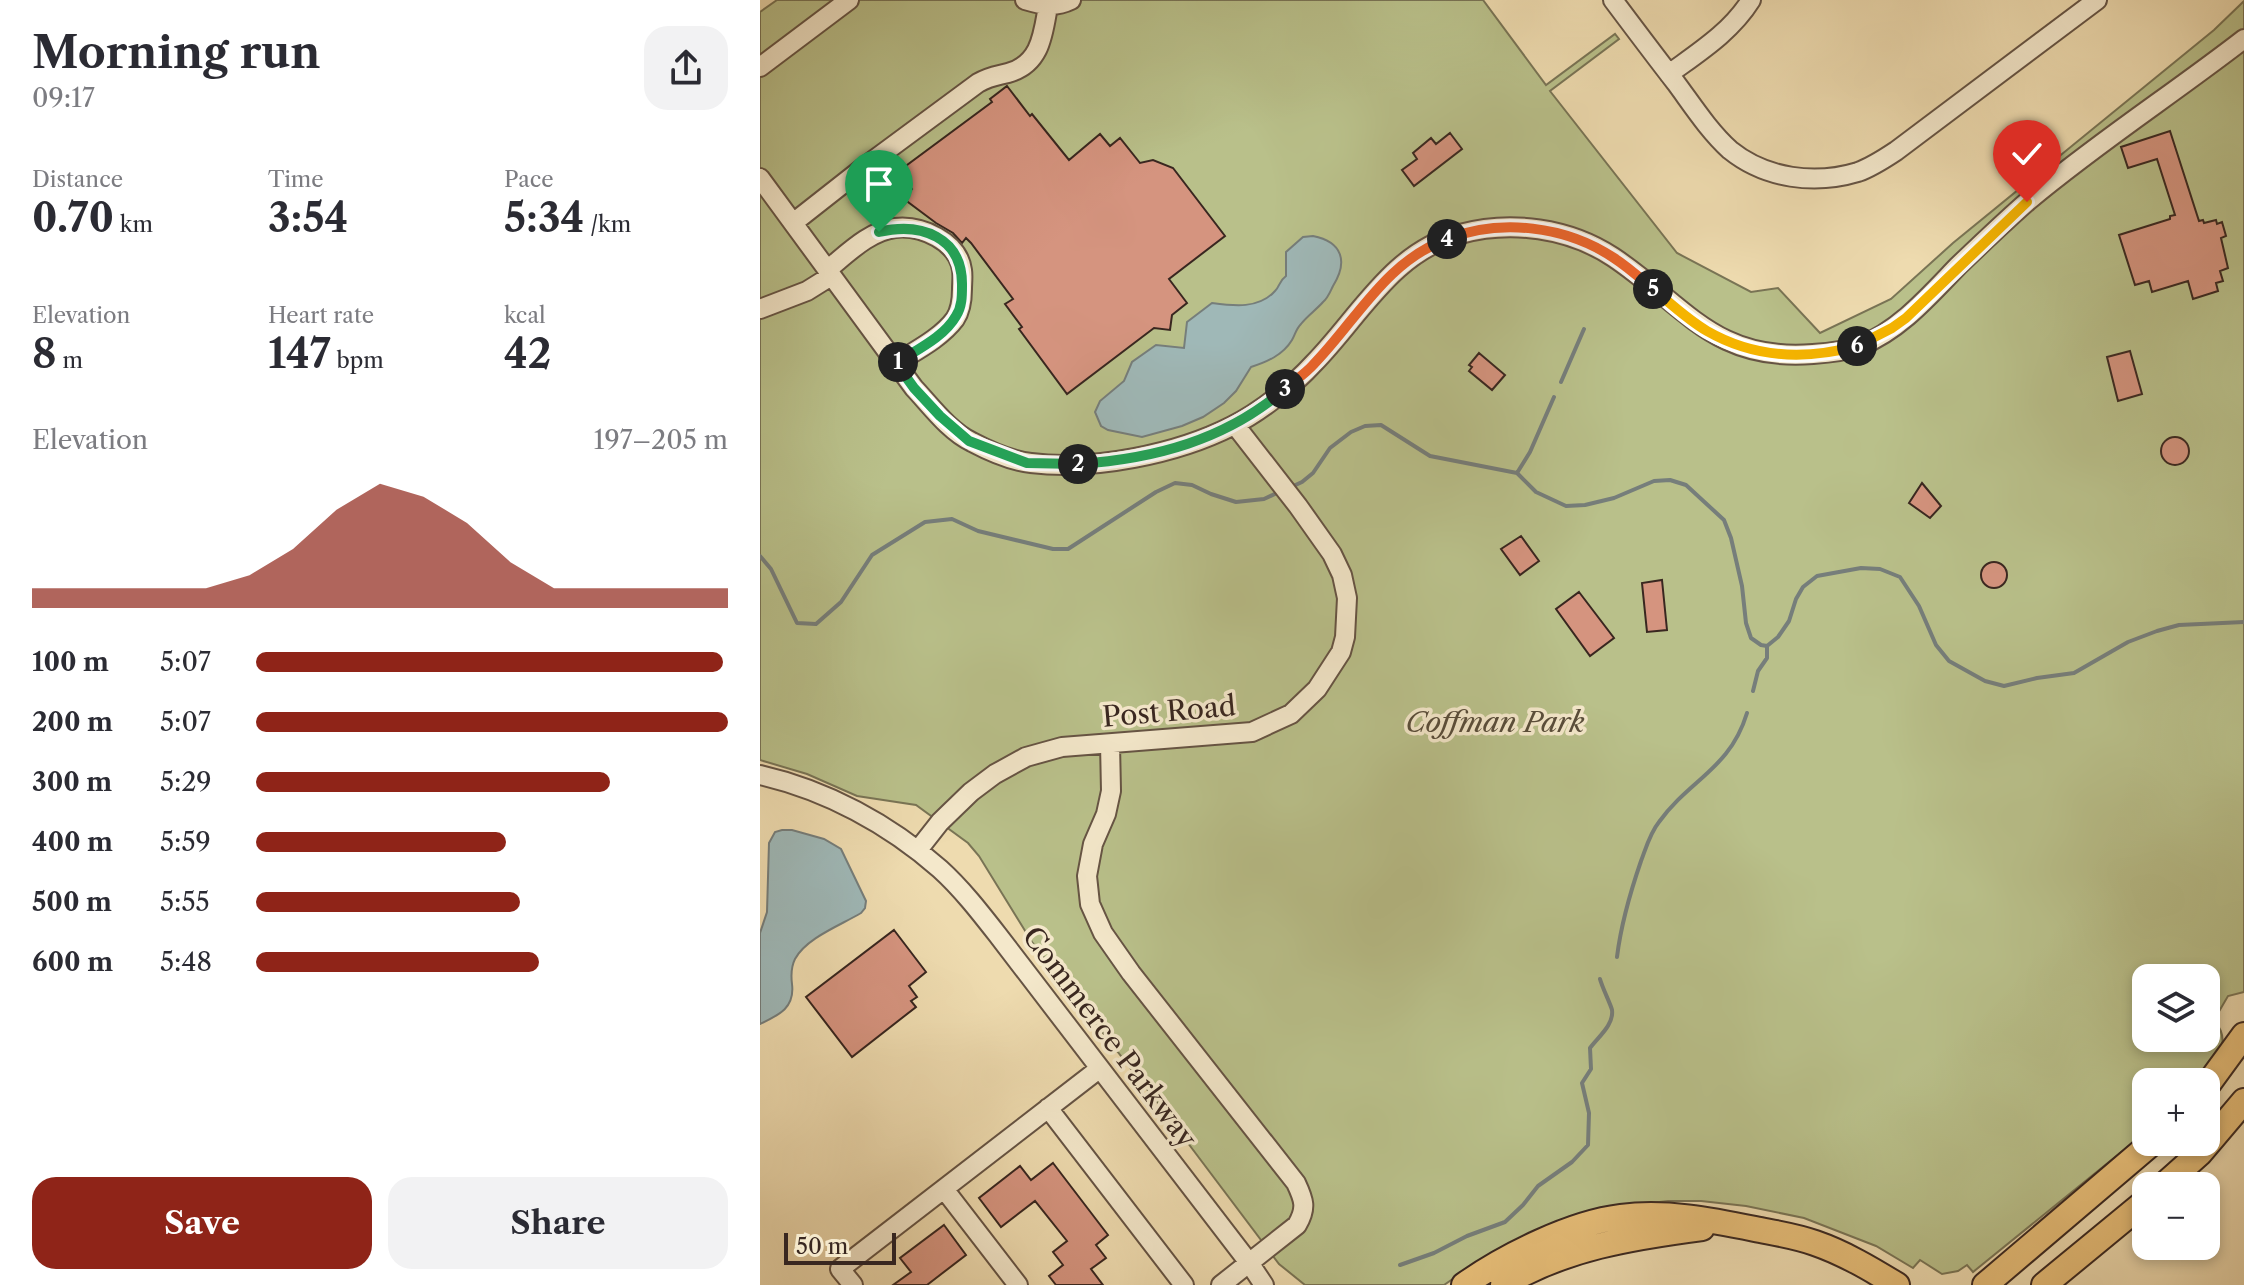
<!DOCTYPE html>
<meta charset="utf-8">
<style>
:root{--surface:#fff;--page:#f2f2f3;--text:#2b2b33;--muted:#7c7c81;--accent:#8f2418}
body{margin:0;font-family:"Libre Caslon Text",serif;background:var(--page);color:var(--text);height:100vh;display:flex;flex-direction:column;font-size:30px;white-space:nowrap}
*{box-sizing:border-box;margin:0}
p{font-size:26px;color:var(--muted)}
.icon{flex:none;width:44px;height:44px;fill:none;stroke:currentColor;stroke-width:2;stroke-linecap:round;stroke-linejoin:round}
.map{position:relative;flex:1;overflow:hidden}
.panel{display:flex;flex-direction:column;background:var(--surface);width:760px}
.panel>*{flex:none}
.tools{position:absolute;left:1372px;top:964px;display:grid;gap:16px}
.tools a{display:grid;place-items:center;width:88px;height:88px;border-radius:16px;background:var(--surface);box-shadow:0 4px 12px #0003;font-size:40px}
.scale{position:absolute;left:24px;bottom:20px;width:112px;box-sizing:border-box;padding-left:8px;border:4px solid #392720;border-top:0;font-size:22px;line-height:28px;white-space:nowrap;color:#392720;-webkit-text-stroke:6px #f4e8cb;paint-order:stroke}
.pin{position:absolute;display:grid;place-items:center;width:68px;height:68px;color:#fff;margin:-82px -34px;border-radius:50% 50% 50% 0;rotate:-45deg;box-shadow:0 0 8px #0007}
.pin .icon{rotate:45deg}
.km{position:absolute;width:40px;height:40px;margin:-20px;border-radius:50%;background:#222;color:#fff;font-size:22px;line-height:40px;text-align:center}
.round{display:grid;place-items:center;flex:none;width:84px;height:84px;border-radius:24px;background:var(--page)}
.summary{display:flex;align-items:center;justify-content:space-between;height:136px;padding:0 32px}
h1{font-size:44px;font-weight:800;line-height:60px}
.stats{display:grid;grid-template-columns:repeat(3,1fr);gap:12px;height:136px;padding:8px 32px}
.stats div{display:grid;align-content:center}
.stats b{font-size:40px;font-weight:800}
.stats small{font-size:22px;font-weight:400}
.stats p{font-size:22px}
.chart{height:224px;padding:16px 32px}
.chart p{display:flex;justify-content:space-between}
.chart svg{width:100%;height:144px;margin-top:8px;fill:var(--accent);opacity:.7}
.button{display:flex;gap:16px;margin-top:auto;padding:16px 32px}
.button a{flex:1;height:92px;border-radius:24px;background:var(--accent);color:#fff;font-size:32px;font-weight:800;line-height:92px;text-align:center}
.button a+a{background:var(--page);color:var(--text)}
ul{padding:0 32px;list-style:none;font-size:26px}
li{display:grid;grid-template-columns:128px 96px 1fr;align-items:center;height:60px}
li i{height:20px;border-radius:10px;background:var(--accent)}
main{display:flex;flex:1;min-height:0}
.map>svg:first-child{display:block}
.green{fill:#b9c08a;stroke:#797455;stroke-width:2;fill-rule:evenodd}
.water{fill:#9fb8b7;stroke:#767e7b;stroke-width:2}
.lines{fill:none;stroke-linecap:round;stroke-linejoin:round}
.stream{stroke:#767e7b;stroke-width:4}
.building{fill:#d5947f;stroke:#392720;stroke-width:2}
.minor-casing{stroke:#665444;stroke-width:22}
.major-casing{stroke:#392720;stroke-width:28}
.minor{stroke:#f4e8cb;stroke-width:18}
.major{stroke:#e7be78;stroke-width:24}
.split-1-casing{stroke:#fff;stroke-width:16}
.split-2-casing{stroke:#fff;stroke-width:16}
.split-3-casing{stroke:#fff;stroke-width:16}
.split-4-casing{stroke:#fff;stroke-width:16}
.split-5-casing{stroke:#fff;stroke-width:16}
.split-6-casing{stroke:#fff;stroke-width:16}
.split-7-casing{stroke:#fff;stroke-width:16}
.split-1{stroke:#22a559;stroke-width:10}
.split-2{stroke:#22a559;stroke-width:10}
.split-3{stroke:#22a559;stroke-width:10}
.split-4{stroke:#f0652b;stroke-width:10}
.split-5{stroke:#f0652b;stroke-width:10}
.split-6{stroke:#f5b400;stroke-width:10}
.split-7{stroke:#f5b400;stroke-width:10}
.labels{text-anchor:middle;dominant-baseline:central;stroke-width:7;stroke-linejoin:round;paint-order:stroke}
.street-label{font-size:28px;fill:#392720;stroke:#f4e8cb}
.park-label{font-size:28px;font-style:italic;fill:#594d3a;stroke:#f4e8cb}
</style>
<main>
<section class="panel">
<div class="summary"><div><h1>Morning run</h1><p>09:17</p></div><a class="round"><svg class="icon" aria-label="share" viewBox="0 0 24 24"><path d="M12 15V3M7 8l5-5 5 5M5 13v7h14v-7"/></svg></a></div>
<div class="stats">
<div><p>Distance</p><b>0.70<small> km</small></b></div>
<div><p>Time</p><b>3:54</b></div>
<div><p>Pace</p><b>5:34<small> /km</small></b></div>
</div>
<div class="stats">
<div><p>Elevation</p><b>8<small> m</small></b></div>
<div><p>Heart rate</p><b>147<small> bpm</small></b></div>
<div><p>kcal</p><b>42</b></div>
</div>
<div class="chart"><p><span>Elevation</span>197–205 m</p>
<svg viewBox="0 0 160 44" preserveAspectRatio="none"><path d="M0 44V38L10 38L20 38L30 38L40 38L50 34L60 26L70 14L80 6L90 10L100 18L110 30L120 38L130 38L140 38L150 38L160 38V44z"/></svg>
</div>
<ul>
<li><b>100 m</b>5:07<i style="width:99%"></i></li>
<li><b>200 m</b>5:07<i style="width:100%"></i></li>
<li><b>300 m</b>5:29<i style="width:75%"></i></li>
<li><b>400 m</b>5:59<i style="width:53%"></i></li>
<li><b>500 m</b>5:55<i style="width:56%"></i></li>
<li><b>600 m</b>5:48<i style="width:60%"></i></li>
</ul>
<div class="button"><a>Save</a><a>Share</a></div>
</section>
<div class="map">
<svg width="1484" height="1285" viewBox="0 0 1484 1285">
<rect width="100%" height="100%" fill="#eedbaf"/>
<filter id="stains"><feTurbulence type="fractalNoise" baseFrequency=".0025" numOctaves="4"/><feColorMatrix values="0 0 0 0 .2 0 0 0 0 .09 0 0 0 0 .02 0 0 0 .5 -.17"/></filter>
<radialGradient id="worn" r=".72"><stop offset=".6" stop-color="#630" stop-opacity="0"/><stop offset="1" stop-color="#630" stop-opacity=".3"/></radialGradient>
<path class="green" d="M17,0H723L786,85L855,34L859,39L790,91L917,253L991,292L1018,288L1060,333L1131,299L1193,243L1454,30L1484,1V992L1468,996L1454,1020C1475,1045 1453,1061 1437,1082H1386V1132L1213,1272L1207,1265L1198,1271L1182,1274L1160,1260L1153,1268L1116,1246L1044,1218L986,1206L941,1201H908L874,1205L746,1245L723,1258L684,1285H545L519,1264L400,1106L272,942L219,856L208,843L156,805L97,796L47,774L0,760V12ZM1386,978H1446V1038H1386Z"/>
<path class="water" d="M553,236C583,242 588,262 573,286C570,292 568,298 563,302C556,310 547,316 541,324C536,329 535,335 532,340C523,355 507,362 491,367L476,391L464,403L443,417L422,426L382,437L348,430L341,426L335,412L340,401L364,381L372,362L396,345L424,348L427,322L452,303C474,306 499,309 515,291C520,286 519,281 526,276V252L543,237Z
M22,830H32L64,839L81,849L106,901L105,908L101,913C81,925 46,938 35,959C31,967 31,976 32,984C35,1008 19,1015 0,1024V933L7,912L9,843L15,832Z"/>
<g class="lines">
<path class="stream" d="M801,382L824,329
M757,473L770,452L794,397
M529,488L542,482L553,473L570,448L591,432L605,426L621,425L670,456L757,473L776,492L806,506L825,505L854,498L894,481L910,480L926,485L964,520L971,538L982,586L986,623L991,638L1001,645L1007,646L1018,637L1029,621L1036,599L1043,587L1057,576L1101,568L1120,569L1140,577L1159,606L1176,645L1189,661L1225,681L1244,686L1277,678L1314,673L1368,642L1397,631L1419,625L1484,622
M0,556L11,569L37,623L56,624L81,602L112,555L165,522L192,519L218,531L293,549H308L396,492L415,483L432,485L451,494L476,502L504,499L521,491
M993,691L998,671L1007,658V646
M857,957C861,924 870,893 881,861C886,848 890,833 899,822C930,779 970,769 987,713
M640,1265L674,1253L707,1236L745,1222L763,1205L778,1186L812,1162L828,1145L829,1113L822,1083L831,1069L830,1048C838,1037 854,1025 852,1010C851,1005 842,987 840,979"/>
</g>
<path class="building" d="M247,86L270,116L272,114L309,160L340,134L350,146L360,138L380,163L393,160L413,168L465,236L409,279L427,303L412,315L410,330L394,328L307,394L259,329L262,327L245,304L253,299L211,243L206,238L202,243L193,233L176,223L144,199L152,189L139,171L232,102L230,99Z
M1410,131L1439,221L1443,220L1444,223L1456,220L1457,224L1462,222L1466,236L1461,238L1468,268L1460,271L1463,281L1456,283L1458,291L1433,299L1428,281L1392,292L1389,281L1375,285L1359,235L1410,219V216L1415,215L1397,159L1368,168L1361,147Z
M690,133L702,149L654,186L642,170L657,159L653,153L671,138L676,144Z
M1370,351L1382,394L1358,401L1347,357Z
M719,353L745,375L732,390L709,371L712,367L709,365Z
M1401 451a14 14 0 1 1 28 0a14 14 0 1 1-28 0Z
M1162,483L1181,506L1170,518L1149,503Z
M761,536L779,561L760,575L741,549Z
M1221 575a13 13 0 1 1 26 0a13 13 0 1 1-26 0Z
M902,580L907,630L887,632L882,583Z
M819,592L854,638L830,656L796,609Z
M134,930L166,972L149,986L157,997L151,1001L156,1007L92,1057L46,997Z
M293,1163L348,1235L336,1245L346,1258L331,1269L343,1285H296L289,1276L303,1265L293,1252L307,1241L275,1201L241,1227L219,1198L260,1166L271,1180Z
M184,1225L206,1255L167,1285H133L151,1272L140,1258Z"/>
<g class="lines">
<g class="minor-casing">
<path id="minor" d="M265,0C282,5 295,8 311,0
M853,0C874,28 895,56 916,83C933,106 949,131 970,150C1006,179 1055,185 1098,172C1112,167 1124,159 1136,151L1337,0
M0,67L89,0
M909,74C939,52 971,32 991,0
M0,178L154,388C171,406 189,431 212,442C229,451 252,461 271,463C333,471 417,454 472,426C500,412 533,386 554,363C600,316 632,252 700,234C751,220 809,228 853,257C925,305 954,362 1053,354C1069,353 1086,351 1100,346C1140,330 1169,296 1198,266C1221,244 1244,222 1268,201C1337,143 1413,94 1484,39
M33,223L103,168L218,83C230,76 236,76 248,73C281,64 283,34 288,6
M67,270C87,254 109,231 135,228C161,225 198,241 202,270C203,276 202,283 202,289C202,299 201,310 195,319C181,338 155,351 136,363
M0,309L47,291L71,276
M350,744L351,791L346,814L333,844L327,876L330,904L343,933L371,973L536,1183C544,1200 547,1208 537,1225L461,1285
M0,775C66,790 129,824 180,869C201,888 219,911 237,934L490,1264L504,1285
M158,850L180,822L211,792L235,774L266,757L302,747L492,732L531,714L557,689L581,652L585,637L587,598L582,575L572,554L538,506L475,425
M288,1108L424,1285
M184,1189L258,1285
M93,1285L80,1269L339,1069"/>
</g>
<g class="major-casing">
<path id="major" d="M1446,1087L1484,1035
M1403,1186L1440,1153L1484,1101
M704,1285C745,1256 811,1223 861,1217C905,1211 951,1220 995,1229C1015,1233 1036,1236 1055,1243C1084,1253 1111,1269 1137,1285
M743,1285C803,1248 873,1237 942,1228
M1225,1285L1393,1142
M1284,1285L1386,1201"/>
</g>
<use href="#minor" class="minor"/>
<use href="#major" class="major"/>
</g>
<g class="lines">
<g class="split-1-casing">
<path id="split-1" d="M119,232C161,222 203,237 202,286C202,296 202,307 196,316C184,337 158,349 138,362"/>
</g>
<g class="split-2-casing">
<path id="split-2" d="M138,362L136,363L154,388L180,416L209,441L267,463L318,464"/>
</g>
<g class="split-3-casing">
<path id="split-3" d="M318,464C394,459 466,440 525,389"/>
</g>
<g class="split-4-casing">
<path id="split-4" d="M525,389C534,381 545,374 553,365C597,320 625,262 687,239"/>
</g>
<g class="split-5-casing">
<path id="split-5" d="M687,239C741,218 806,226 854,258C868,267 880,278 893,289"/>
</g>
<g class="split-6-casing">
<path id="split-6" d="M893,289C910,303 928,320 947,331C994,358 1046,360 1097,346"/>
</g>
<g class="split-7-casing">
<path id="split-7" d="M1097,346L1132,328L1146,318L1267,202"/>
</g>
<use href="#split-1" class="split-1"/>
<use href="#split-2" class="split-2"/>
<use href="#split-3" class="split-3"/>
<use href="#split-4" class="split-4"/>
<use href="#split-5" class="split-5"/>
<use href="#split-6" class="split-6"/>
<use href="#split-7" class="split-7"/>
</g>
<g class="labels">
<g class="street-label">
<text transform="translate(409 711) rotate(-5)">Post Road</text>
<text transform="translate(350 1037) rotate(53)">Commerce Parkway</text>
</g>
<g class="park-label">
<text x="735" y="722">Coffman Park</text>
</g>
</g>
<rect width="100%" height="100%" filter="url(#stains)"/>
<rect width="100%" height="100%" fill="url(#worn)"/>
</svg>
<div class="tools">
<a><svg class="icon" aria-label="layers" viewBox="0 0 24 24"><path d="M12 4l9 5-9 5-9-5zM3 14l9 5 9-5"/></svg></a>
<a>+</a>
<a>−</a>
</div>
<div class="scale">50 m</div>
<div class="pin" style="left:119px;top:232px;background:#1e9e55"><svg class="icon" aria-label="arrive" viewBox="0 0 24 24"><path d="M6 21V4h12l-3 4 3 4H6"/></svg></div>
<div class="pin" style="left:1267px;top:202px;background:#d93025"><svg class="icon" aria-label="check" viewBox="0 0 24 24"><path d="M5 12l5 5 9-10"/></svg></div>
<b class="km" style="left:138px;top:362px">1</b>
<b class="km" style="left:318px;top:464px">2</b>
<b class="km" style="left:525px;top:389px">3</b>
<b class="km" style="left:687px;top:239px">4</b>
<b class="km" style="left:893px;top:289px">5</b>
<b class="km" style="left:1097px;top:346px">6</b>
</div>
</main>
